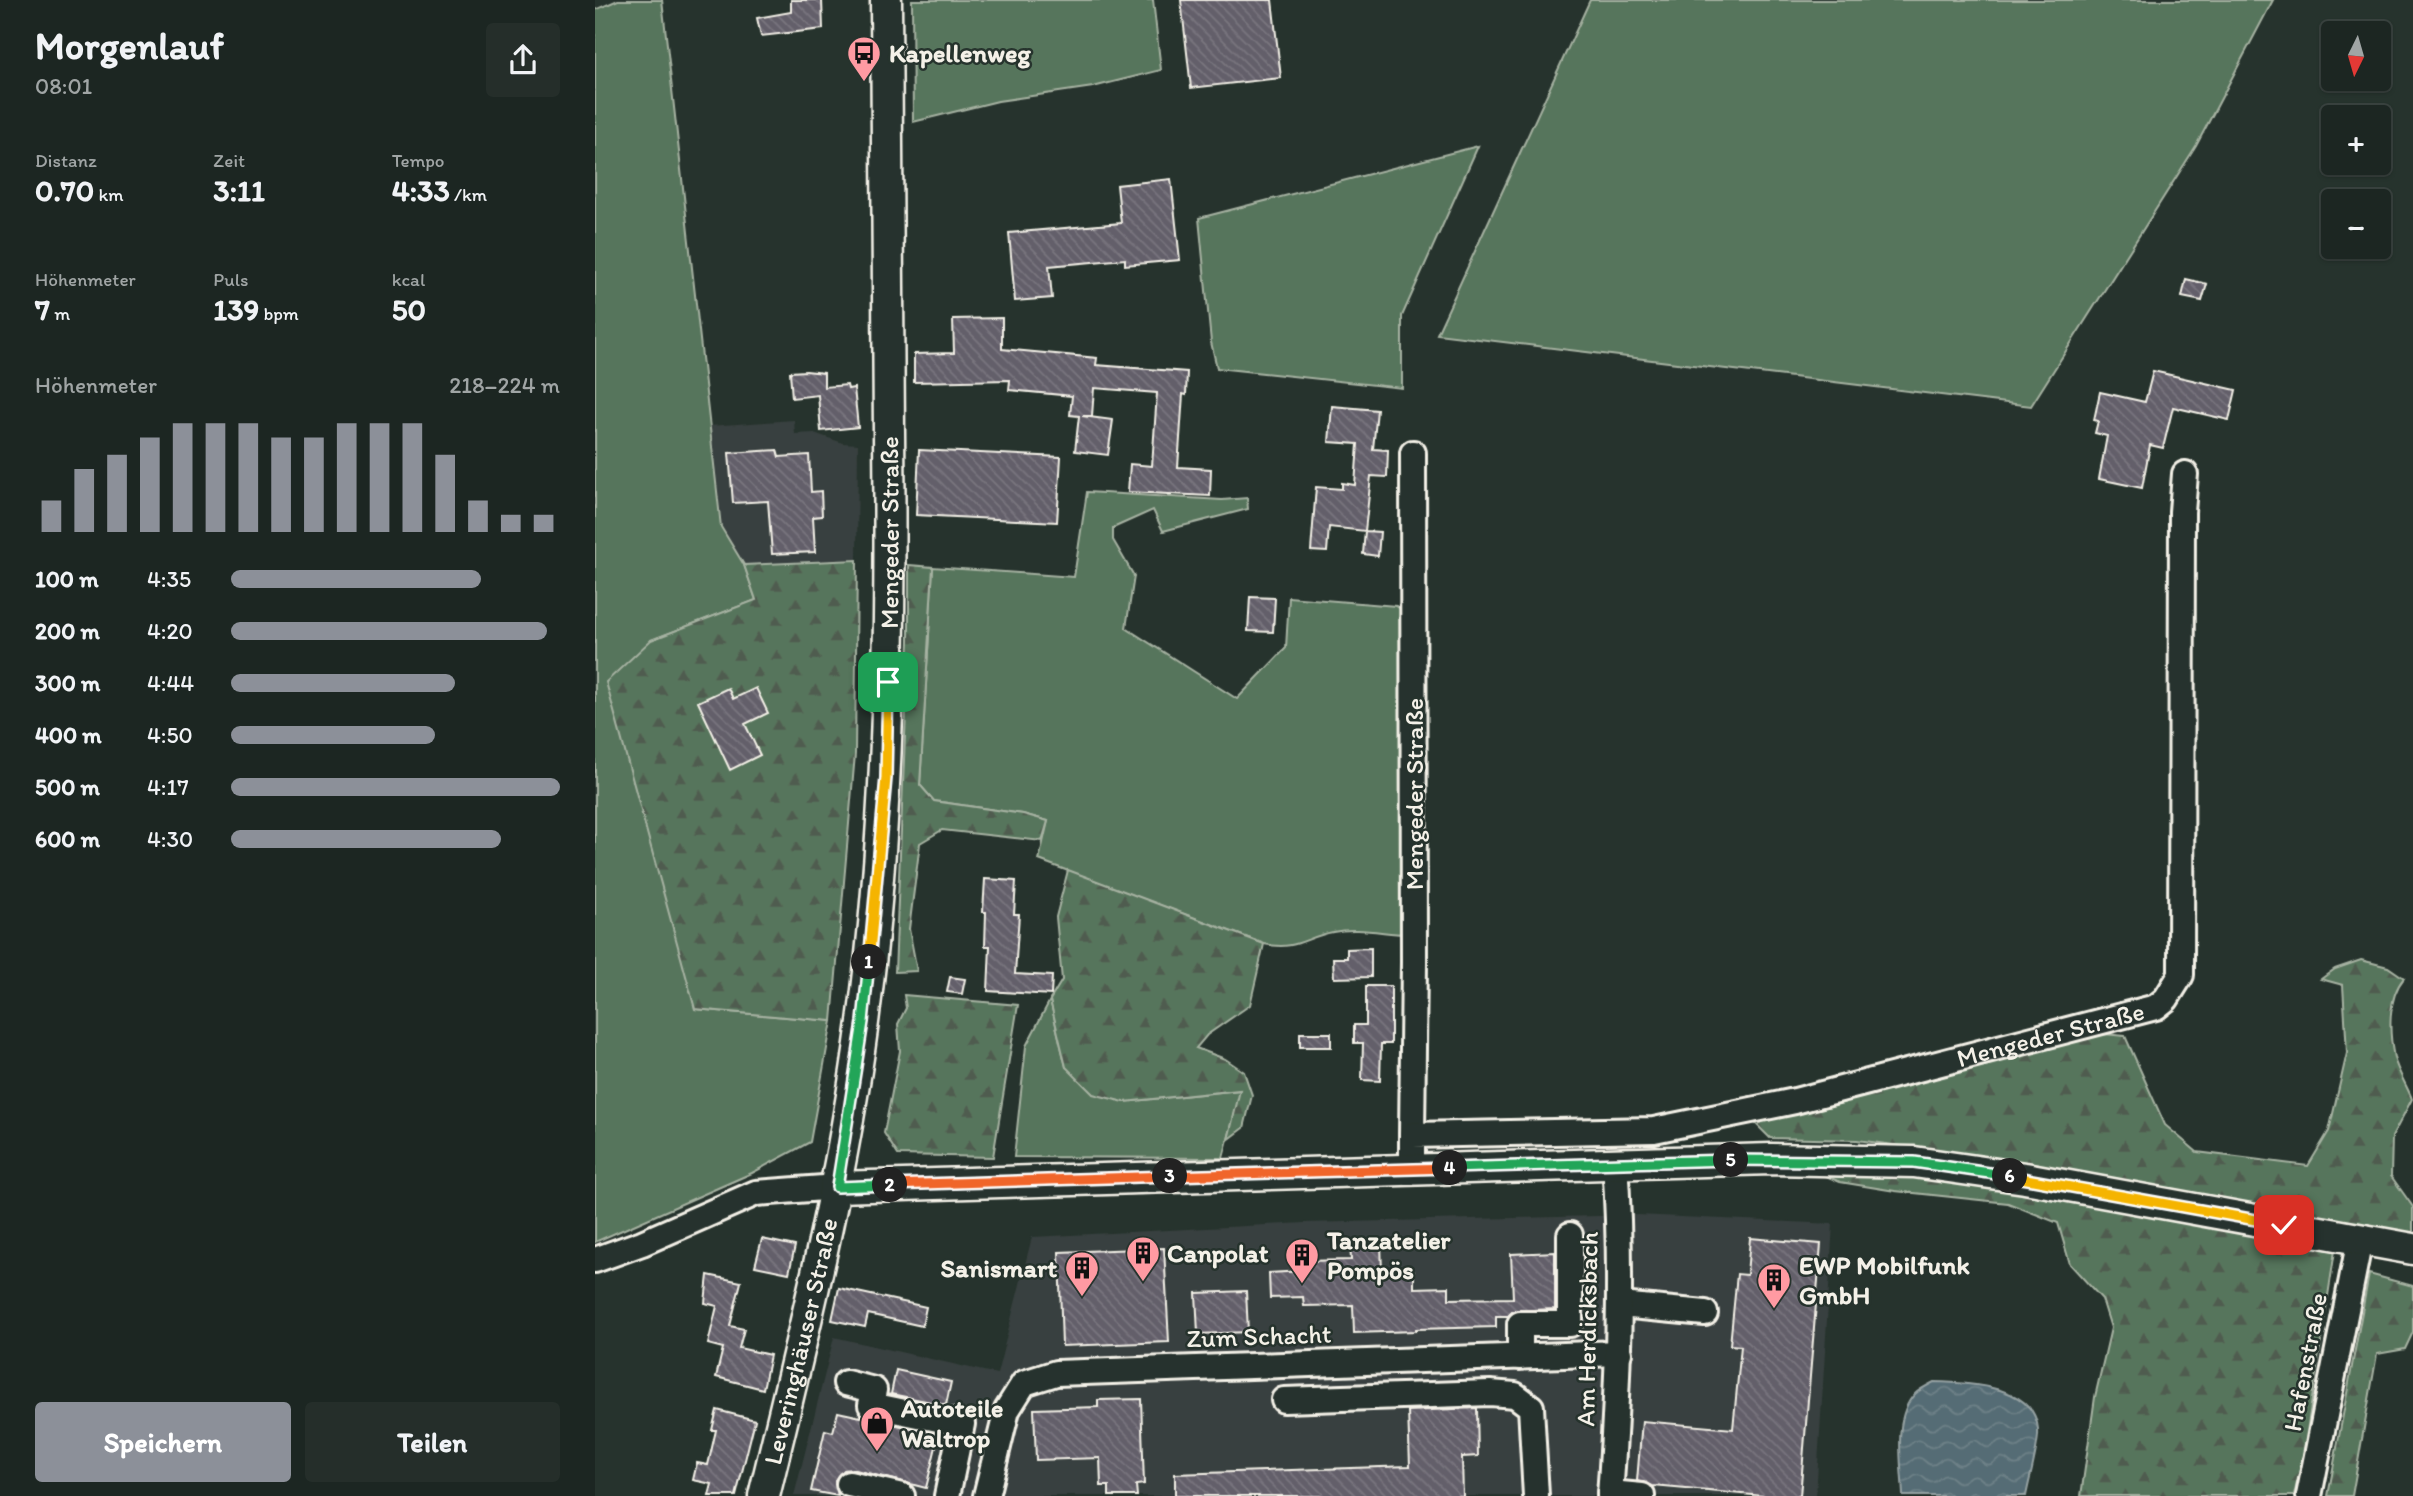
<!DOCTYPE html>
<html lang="de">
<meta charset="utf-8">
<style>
:root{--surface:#1c2622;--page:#252e2a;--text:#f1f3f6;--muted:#a0a5a5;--line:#3a4340;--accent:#8c9099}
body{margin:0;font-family:Itim,sans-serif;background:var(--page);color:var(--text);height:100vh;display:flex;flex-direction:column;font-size:26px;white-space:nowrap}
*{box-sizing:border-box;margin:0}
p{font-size:23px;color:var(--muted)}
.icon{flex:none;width:38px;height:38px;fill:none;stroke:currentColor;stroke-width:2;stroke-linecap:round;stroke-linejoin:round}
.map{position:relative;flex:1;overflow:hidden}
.side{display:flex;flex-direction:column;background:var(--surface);width:595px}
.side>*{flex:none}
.needle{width:46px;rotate:185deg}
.controls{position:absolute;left:1726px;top:21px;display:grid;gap:14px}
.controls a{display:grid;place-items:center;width:70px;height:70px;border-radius:7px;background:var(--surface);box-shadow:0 2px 5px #0004,0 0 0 2px var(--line);font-size:35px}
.pin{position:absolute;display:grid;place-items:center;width:60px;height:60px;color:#fff;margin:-30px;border-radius:14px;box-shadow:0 4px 10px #0006}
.km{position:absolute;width:35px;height:35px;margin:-18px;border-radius:50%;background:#222;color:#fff;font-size:19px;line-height:35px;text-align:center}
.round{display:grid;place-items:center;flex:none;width:74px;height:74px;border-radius:7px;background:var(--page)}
.overview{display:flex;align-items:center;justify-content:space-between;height:119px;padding:0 35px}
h1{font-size:38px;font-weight:700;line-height:52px}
.figures{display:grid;grid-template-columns:repeat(3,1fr);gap:10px;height:119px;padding:7px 35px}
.figures div{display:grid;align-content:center}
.figures b{font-size:30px;font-weight:700}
.figures small{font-size:19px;font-weight:400}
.figures p{font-size:19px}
.chart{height:196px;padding:14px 35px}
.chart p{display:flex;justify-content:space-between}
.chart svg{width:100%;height:126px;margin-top:7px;stroke:var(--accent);stroke-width:6}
.cta{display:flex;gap:14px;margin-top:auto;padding:14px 35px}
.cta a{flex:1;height:80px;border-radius:7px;background:var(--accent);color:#fff;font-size:28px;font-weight:700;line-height:80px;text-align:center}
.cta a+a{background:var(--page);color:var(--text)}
ul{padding:0 35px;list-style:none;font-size:23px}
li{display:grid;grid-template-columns:112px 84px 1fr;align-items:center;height:52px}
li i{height:18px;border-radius:9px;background:var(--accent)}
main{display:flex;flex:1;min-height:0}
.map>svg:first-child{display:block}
.built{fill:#38403f}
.grass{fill:#57745b;stroke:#a6b2a2;stroke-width:2}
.forest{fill:url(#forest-firs);stroke:#a6b2a2;stroke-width:2}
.water{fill:url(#water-waves);stroke:#95a1a2;stroke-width:2}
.building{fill:url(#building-back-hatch);stroke:#f4f1e8;stroke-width:2}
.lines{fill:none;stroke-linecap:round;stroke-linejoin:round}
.minor-casing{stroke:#f4f1e8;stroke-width:30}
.major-casing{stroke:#f4f1e8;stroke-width:35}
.minor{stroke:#26332d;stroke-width:24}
.major{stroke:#26332d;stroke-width:30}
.split-1-casing{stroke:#fff;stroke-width:14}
.split-2-casing{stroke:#fff;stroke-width:14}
.split-3-casing{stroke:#fff;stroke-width:14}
.split-4-casing{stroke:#fff;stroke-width:14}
.split-5-casing{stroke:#fff;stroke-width:14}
.split-6-casing{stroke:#fff;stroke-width:14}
.split-7-casing{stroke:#fff;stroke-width:14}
.split-1{stroke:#f5b400;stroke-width:9}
.split-2{stroke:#22a559;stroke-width:9}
.split-3{stroke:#f0652b;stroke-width:9}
.split-4{stroke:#f0652b;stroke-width:9}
.split-5{stroke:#22a559;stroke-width:9}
.split-6{stroke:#22a559;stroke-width:9}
.split-7{stroke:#f5b400;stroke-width:9}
.labels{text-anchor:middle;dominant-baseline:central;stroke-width:5;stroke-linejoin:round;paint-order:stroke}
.poi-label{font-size:26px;font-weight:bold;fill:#f4f1e8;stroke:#26332d;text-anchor:start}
.street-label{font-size:26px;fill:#f4f1e8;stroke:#26332d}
</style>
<main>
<section class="side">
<div class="overview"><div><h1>Morgenlauf</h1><p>08:01</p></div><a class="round"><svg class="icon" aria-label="share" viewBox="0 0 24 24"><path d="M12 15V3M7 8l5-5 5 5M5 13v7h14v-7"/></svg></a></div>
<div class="figures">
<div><p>Distanz</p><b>0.70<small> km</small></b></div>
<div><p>Zeit</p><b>3:11</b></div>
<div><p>Tempo</p><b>4:33<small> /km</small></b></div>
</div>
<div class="figures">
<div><p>Höhenmeter</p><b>7<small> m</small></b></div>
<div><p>Puls</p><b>139<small> bpm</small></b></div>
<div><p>kcal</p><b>50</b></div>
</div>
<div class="chart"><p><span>Höhenmeter</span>218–224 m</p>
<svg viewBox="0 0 160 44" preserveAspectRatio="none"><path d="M5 44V33M15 44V22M25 44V17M35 44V11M45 44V6M55 44V6M65 44V6M75 44V11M85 44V11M95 44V6M105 44V6M115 44V6M125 44V17M135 44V33M145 44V38M155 44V38"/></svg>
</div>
<ul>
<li><b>100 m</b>4:35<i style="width:76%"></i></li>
<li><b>200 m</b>4:20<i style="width:96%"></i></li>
<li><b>300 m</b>4:44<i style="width:68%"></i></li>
<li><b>400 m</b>4:50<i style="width:62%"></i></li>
<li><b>500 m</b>4:17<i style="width:100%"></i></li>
<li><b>600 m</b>4:30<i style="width:82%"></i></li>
</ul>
<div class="cta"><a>Speichern</a><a>Teilen</a></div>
</section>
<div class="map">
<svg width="1818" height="1496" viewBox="0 0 1818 1496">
<defs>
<pattern id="forest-firs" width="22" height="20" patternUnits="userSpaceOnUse" patternTransform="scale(1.75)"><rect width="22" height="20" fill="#57745b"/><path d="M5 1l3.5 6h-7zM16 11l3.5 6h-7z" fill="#4f5c4f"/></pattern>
<pattern id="water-waves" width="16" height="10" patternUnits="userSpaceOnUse" patternTransform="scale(1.75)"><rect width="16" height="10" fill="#556c74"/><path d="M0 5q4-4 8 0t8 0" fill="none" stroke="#6e8188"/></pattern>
<pattern id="building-back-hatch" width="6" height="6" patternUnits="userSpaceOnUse" patternTransform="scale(1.75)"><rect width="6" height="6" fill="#635f6a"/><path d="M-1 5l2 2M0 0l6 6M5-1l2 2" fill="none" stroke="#7a767f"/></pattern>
</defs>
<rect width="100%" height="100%" fill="#26332d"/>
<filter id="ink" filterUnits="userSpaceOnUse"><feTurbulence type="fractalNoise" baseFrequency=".0143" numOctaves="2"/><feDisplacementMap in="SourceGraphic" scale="14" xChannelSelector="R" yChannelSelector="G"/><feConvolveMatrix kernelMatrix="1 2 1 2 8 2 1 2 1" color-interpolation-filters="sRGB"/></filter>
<g filter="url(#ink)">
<path class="built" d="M199,420L200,434L219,433L248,443L263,444L262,560L149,565L126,527L114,426Z
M1043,1215L1238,1224L1221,1496H199L239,1337L402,1374L437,1237L709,1223Z"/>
<path class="grass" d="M23,0H67L126,527L149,565L161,600L56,640L100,1009L237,1021L215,1142L157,1173L0,1242V10Z
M317,0H558L566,70L498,87L403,101L318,122Z
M995,0H1678L1601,146L1436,406L842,334Z
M883,146L807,316V388L622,368L616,342L604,218Z
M492,492L627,500L652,498L653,509L568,531L558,510L518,528V540L539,576L531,628L642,699L691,648L694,597L801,606L809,611L810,934C787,933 761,927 738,932C710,937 702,951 669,944L444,860L453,821L428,814L339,801L325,785L338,567L479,577Z
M455,1000L471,1067L529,1102L646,1090L628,1158L419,1157L431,1046Z"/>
<path class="forest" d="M262,560L260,754L237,1021L100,1009L11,682L56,640L161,600L149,565Z
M314,565L338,567L325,785L339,801L428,814L453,821L447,841L347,830L325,843L314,929L322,971L300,972L314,641Z
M473,870L669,944L655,1005L612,1035L601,1048L630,1059L649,1072L657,1095L649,1128L633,1140L645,1090L529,1102L498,1094L471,1067L455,1000L467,980L461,917Z
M1766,960L1793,967L1809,978C1792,998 1794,1033 1799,1058C1803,1072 1812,1086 1817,1099L1797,1137L1796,1176L1818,1207V1233L1387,1157L1262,1140L1175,1138L1157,1120L1335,1073L1509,1034L1530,1036L1570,1125L1602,1152L1713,1166L1734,1131L1752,1053L1748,985L1726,979L1740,969Z
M309,995L423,1005L398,1157L303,1155L289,1133L305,1051L303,1024L311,1008Z
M1316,1170L1741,1244L1709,1451L1699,1496H1486L1500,1397L1516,1328L1507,1299L1475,1264L1463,1223L1413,1203L1300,1191L1245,1182L1224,1173Z
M1774,1274L1818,1286V1332L1810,1349L1782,1354L1757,1496H1733Z"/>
<path class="water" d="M1339,1382C1375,1383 1446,1385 1443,1436C1441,1456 1435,1476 1431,1496H1308C1307,1466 1297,1417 1320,1394C1325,1389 1333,1385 1339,1382Z"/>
<path class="building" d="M196,0H227L228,29L166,36L162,18L196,12Z
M586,0H677L686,78L596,88Z
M576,179L585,260L530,265V259L454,266L457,298L420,301L414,233L526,223L522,185Z
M1591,279L1612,284L1607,301L1587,297Z
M407,318V349L502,358L501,365L592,372L591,395L588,394L583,467L616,469L615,496L533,492L535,464L557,466L562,393L499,388L497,416H487L518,420L513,455L480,451L484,416L475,415L477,396L414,390L415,380L319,382V354L359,353L358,319Z
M211,371L229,373V387L252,385L253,389L259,388L263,427L226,431L223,395L197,398L195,372Z
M1558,371L1641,390L1634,420L1578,407L1568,448L1555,445L1547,488L1504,479L1512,436L1500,433L1503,421L1499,420L1505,392L1550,402Z
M737,406L782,410L778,449L793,450L792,477L776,476L770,531L734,527L732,552L716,551L721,487L747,489V483L760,485L763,444L734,442Z
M182,450L184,457L214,455L216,492L226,491L227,516L218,517L220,552L177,554L173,501L138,503L134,453Z
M324,450L466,457L462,522L321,515Z
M770,531L785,532L783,556L768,554Z
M655,597L680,598L678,632L653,631Z
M133,688L138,699L161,688L173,713L150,724L165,755L135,770L103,702Z
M390,879L421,881L419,914H424L420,974L457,976L456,995L393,991L395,946H390L391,912H388Z
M776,948V977L739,978L738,958H752V949Z
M355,977L370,979L367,994L352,992Z
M771,986H796V1044H786L785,1081L767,1080L768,1043H759V1025H771Z
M705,1033H736V1047H705Z
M1155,1238L1226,1244L1205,1496H1169L1058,1486L1042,1481L1047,1421L1138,1429L1146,1346L1135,1345L1142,1274L1152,1275Z
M167,1239L200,1246L194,1273L160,1266Z
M786,1242L787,1273L819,1271V1288L854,1287V1299L918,1298L916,1254L960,1252V1309L918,1311L913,1316H901V1327L821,1329V1331L759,1333L758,1305L709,1306L708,1297L675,1298L674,1273L708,1271L707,1261L756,1260L755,1243Z
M569,1248L574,1342L467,1346L464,1252Z
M113,1275L146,1282L135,1326L149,1329L144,1348L175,1355L168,1389L121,1377L128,1348L113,1344L122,1306L110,1303Z
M244,1288L331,1307L327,1326L273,1314L270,1327L237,1320Z
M651,1291L653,1332L603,1334L601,1293Z
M301,1370L356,1382L351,1405L296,1394Z
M546,1399L549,1484L541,1485L542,1496H514V1486H506L505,1458L441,1460L439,1409L503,1407V1400Z
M882,1408L883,1456L867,1457L868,1496H580V1474L815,1466L813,1411Z
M122,1410L160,1420L141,1496H114L117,1484L98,1480L102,1463L113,1465L121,1430H117Z
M243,1412L344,1434L331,1488L257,1469L249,1470L240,1480L243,1496L216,1491L230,1430L238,1432Z"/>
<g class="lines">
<g class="minor-casing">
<g id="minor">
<path d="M817,1135L819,962L818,453"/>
<path id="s1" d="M817,1169V1135L1059,1130L1200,1101L1561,1007L1571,999L1586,975L1587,512L1590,474"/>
<path d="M0,1260L47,1243L161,1193L242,1187"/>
<path d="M1025,1305L1110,1313"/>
<path d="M925,1357V1324H975V1235"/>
<path d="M251,1383L279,1390L276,1405L367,1424L352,1496"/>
<path d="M689,1400L895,1393L920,1395L936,1407L941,1496"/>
<path d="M254,1484L307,1496"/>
<path d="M1015,1493L1047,1496"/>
<path d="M391,1496L412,1410L429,1383L461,1373L1024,1353"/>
<path d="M1015,1496C1023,1385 1028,1274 1020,1163"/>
<path d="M1714,1496L1765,1239"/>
</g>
</g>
<g class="major-casing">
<g id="major">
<path d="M242,1187L1176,1159L1319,1162L1430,1178L1818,1249"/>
<path id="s2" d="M169,1496C207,1339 247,1182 268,1022C294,826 296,629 294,432C294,288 293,144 291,0"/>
</g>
</g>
<use href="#minor" class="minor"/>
<use href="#major" class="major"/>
</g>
</g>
<g class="lines" filter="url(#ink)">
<g class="split-1-casing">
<path id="split-1" d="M274,962L291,778L293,682"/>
</g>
<g class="split-2-casing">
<path id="split-2" d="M274,962L268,1022L242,1187L295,1185"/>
</g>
<g class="split-3-casing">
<path id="split-3" d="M295,1185L575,1176"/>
</g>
<g class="split-4-casing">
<path id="split-4" d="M575,1176L855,1168"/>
</g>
<g class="split-5-casing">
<path id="split-5" d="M855,1168L1136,1160"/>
</g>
<g class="split-6-casing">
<path id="split-6" d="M1136,1160L1319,1162L1415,1176"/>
</g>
<g class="split-7-casing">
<path id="split-7" d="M1415,1176L1689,1225"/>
</g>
<use href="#split-1" class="split-1"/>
<use href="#split-2" class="split-2"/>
<use href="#split-3" class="split-3"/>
<use href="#split-4" class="split-4"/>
<use href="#split-5" class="split-5"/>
<use href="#split-6" class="split-6"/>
<use href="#split-7" class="split-7"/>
</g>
<defs>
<g id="bus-pin" transform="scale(1.75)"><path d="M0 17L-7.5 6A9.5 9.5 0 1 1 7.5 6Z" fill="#ff9aa2" stroke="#26332d"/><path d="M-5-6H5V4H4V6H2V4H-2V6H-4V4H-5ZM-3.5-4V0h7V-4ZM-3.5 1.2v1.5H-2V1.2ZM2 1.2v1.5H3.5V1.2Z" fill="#111"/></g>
<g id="building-pin" transform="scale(1.75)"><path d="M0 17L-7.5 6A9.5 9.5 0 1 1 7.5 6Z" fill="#ff9aa2" stroke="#26332d"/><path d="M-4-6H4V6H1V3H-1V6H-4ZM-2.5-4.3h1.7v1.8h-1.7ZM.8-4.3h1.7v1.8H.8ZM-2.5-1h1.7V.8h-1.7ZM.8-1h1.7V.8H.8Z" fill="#111"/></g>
<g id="shop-pin" transform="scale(1.75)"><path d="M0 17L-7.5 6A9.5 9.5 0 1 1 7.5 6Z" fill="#ff9aa2" stroke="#26332d"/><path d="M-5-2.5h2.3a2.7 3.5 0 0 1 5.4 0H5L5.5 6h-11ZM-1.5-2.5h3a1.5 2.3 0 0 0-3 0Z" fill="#111"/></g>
</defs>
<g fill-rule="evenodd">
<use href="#bus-pin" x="269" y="53"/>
<use href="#building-pin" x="548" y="1253"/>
<use href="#building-pin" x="707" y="1255"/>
<use href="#building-pin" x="487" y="1268"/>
<use href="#building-pin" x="1179" y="1280"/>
<use href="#shop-pin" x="282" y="1423"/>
</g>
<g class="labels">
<g class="poi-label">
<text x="294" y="53">Kapellenweg</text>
<text x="732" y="1240">Tanzatelier<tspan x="732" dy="30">Pompös</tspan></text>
<text x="572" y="1253">Canpolat</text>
<text x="1204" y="1265">EWP Mobilfunk<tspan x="1204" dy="30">GmbH</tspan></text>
<text x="462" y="1268" text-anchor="end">Sanismart</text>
<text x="306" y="1408">Autoteile<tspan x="306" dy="30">Waltrop</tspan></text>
</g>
<g class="street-label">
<text stroke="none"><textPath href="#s2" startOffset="975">Mengeder Straße</textPath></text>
<text transform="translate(819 794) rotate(-90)">Mengeder Straße</text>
<text stroke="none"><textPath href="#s1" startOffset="684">Mengeder Straße</textPath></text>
<text transform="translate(992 1329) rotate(-89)">Am Herdicksbach</text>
<text transform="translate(664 1336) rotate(-2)">Zum Schacht</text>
<text stroke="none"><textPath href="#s2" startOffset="159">Leveringhäuser Straße</textPath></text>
<text transform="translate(1710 1362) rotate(-79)">Hafenstraße</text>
</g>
</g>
</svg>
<div class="controls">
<a><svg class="needle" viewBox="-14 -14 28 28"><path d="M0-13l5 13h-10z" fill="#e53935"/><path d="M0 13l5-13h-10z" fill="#a0a5a5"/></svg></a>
<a>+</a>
<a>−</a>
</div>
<div class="pin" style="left:293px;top:682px;background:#1e9e55"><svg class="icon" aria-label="arrive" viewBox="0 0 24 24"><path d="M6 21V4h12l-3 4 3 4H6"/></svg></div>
<div class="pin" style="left:1689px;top:1225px;background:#d93025"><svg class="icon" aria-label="check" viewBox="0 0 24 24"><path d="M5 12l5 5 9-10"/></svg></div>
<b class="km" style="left:274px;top:962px">1</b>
<b class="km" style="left:295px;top:1185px">2</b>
<b class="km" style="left:575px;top:1176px">3</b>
<b class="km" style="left:855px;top:1168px">4</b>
<b class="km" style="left:1136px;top:1160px">5</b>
<b class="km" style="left:1415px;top:1176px">6</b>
</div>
</main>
